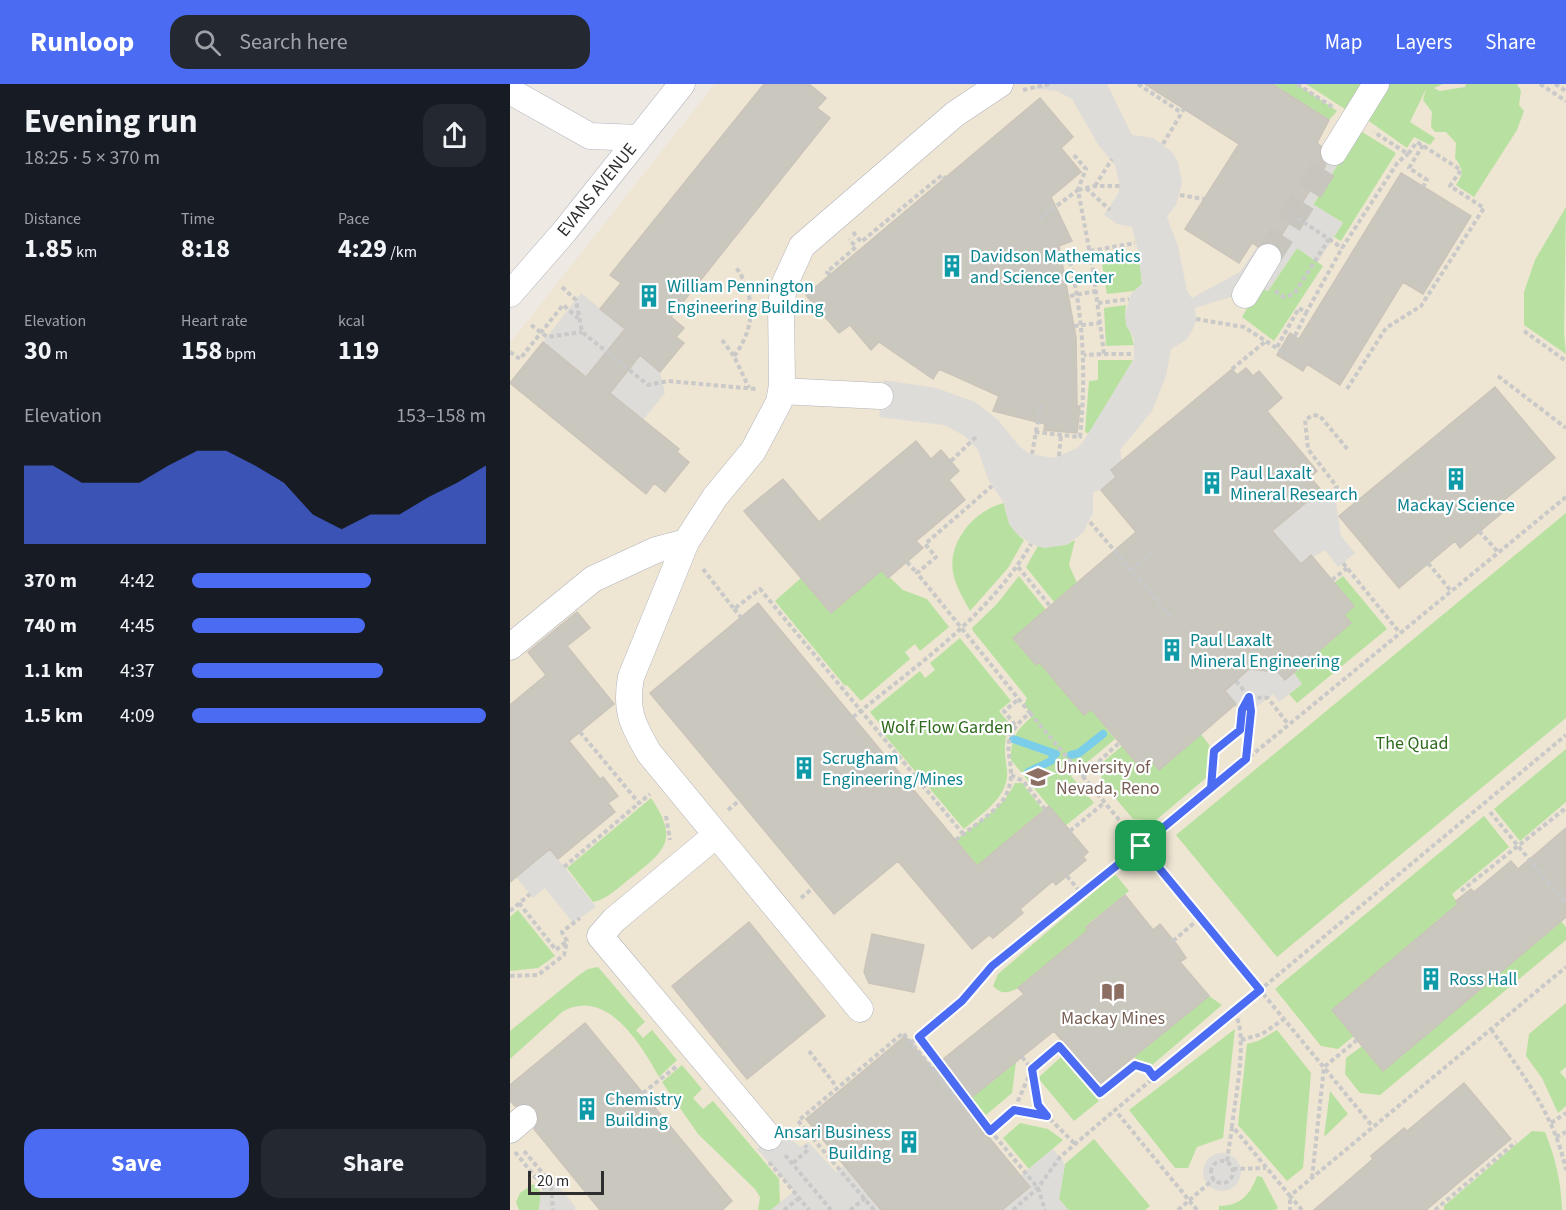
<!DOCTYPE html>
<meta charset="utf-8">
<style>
:root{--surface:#171b24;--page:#242831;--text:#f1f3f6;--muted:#9ea1a6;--accent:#4b6cf2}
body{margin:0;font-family:"Source Sans 3",sans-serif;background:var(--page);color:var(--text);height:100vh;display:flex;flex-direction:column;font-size:22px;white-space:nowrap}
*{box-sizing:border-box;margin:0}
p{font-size:20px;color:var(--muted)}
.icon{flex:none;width:33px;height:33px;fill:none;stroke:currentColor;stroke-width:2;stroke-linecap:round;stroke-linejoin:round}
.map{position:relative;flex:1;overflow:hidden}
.panel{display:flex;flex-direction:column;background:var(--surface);width:510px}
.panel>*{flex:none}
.scale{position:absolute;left:18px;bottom:15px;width:76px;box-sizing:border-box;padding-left:6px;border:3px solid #2e2e2e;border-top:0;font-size:16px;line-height:21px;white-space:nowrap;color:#2e2e2e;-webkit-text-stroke:4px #fff;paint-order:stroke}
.pin{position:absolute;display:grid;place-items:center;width:51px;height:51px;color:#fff;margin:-26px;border-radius:12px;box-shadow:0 3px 9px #0006}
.round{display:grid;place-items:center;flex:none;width:63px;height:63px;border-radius:18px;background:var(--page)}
.headline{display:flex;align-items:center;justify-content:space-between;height:102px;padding:0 24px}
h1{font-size:33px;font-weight:700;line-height:45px}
.metrics{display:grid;grid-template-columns:repeat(3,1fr);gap:9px;height:102px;padding:6px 24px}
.metrics div{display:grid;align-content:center}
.metrics b{font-size:26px;font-weight:700}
.metrics small{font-size:16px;font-weight:400}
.metrics p{font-size:16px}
.chart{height:168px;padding:12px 24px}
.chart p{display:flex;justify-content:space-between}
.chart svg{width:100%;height:108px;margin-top:6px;fill:var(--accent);opacity:.7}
.button{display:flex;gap:12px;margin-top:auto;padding:12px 24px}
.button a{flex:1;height:69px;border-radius:18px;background:var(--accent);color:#fff;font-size:24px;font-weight:700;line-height:69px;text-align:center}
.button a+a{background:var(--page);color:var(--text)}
ul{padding:0 24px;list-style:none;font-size:20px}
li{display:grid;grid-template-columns:96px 72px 1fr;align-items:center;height:45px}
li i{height:15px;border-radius:8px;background:var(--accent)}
header{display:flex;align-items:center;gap:36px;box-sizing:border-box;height:84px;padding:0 30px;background:var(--accent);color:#fff}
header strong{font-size:28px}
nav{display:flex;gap:33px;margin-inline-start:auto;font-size:21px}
.search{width:420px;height:54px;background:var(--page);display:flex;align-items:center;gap:15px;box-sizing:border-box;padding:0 21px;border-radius:18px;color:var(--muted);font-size:22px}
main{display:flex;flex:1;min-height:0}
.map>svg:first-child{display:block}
.education{fill:#eee5d2}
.green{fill:#b8e1a1}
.plaza{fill:#dedcd8}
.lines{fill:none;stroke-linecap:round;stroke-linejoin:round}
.stream{stroke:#7bceea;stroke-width:8}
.building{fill:#cac7bf;stroke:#cac4bb;stroke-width:1.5}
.minor-tunnel{stroke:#c8c4be;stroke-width:26;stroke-dasharray:26 13;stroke-linecap:butt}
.minor-casing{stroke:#b2b4bd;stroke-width:27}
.path{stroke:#c9c9c9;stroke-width:4;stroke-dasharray:4.5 3;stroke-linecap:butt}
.minor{stroke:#fff;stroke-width:26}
.route-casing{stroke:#fff;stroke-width:12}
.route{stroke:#4b6cf2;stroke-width:8}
.labels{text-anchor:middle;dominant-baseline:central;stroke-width:4.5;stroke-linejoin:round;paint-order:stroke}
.street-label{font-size:18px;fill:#2e2e2e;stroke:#fff}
.culture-label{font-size:18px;fill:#0d838f;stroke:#fff;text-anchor:start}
.park-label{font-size:18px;fill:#2f6a1f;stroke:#fff}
.education-label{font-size:18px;fill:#785e54;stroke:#fff;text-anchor:start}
</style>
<header>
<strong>Runloop</strong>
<div class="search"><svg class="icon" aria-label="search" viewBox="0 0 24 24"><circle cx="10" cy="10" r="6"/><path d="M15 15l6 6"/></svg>Search here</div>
<nav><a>Map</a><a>Layers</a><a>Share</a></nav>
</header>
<main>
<section class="panel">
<div class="headline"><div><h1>Evening run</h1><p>18:25 · 5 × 370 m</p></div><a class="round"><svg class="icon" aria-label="share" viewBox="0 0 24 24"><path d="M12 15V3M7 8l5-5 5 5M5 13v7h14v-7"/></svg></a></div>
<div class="metrics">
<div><p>Distance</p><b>1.85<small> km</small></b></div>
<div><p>Time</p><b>8:18</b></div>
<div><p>Pace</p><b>4:29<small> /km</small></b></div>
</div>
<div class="metrics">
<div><p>Elevation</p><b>30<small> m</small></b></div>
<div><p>Heart rate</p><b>158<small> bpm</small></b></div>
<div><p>kcal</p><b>119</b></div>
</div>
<div class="chart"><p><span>Elevation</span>153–158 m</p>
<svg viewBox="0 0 160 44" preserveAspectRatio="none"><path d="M0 44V12L10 12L20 19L30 19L40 19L50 12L60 6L70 6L80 12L90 19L100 32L110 38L120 32L130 32L140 25L150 19L160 12V44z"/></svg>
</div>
<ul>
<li><b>370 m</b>4:42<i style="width:61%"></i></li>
<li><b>740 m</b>4:45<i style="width:59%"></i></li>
<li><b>1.1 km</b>4:37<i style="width:65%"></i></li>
<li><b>1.5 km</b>4:09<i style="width:100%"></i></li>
</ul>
<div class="button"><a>Save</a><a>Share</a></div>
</section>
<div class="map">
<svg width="1056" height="1126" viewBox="0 0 1056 1126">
<rect width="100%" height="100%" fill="#eee9e2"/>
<path class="education" d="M205,0H1056V1126H0V259Z"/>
<path class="green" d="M762,0H787L827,27L819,36Z
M796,0H855L838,27Z
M877,0H933L924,4L930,7L955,3L956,0H1007L1011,7L1009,21L1014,27L1007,46L964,113L946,101C954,90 953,85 945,74L946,59L936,48H925L921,43L922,28L913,16L916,5L900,38L925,54L920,61L904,53L897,64L856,35Z
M849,46L886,69L831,157L824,153L832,138L803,121Z
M1056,123L1054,248L1056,270L1014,241V208L1025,176Z
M787,164L813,182L764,257L732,233L750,203L758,207Z
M629,169L632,200L624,207L597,210L591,174Z
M616,221L615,230L624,261L596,262L594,224Z
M588,276H623L579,350L575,348L579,297L588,296Z
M494,419C496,434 502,447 514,456L498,484L460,527C454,515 445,502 443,488C438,457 465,426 494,419Z
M1056,429V634L767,873L666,751Z
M565,456L559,481L567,499L544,518L516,483L528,462L556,461Z
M372,486L393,506L417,515L439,543L410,567L405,560L395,568L400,575L351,617L337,601L335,602L265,517L291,494L321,529Z
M509,492L536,526L503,555L526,581L529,578L581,625L605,655L561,692L584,719L555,742L501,676C500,655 507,645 523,632L514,621L517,614L463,547L462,544L486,521Z
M833,492L877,545L787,619L779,610L792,600L784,589L841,539L834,531L844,522L824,499Z
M450,554L501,617L489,627L501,641C492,658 495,668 497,687C499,713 471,730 454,745L371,647L373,644L360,628L410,587L415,594L425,586L420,579Z
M691,650L700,662L696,694L645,737L623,735L591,697L593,678L612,662L630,684L641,676L649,686Z
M1056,665V718L1010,757L984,725Z
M505,699H512L533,726L467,782L446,756C468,737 492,726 505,699Z
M141,714C171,758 153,768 118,796C108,804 96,816 83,818L57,784Z
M974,732L999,763L942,810L948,820L822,926L844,952L828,965L811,962L765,905Z
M605,790L619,807L576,842L578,846L508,904C498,909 492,911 483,902L488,890Z
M8,826L45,872L28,884L0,887V833Z
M1051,837L1056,843V856L870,1011L850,1009L835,990L836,974L852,962L873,987Z
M88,883L135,938L126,946L133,954L142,946L167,976L149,993C131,960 96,902 52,928L0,975V947L69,891L78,885Z
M699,912L712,921L641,982L631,979L623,972Z
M1056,919V983L1050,988L1056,995V1022L1048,1029L1032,994L1016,972L1019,950Z
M725,945L713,1054L687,1063L678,1084H665L619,1026Z
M767,946L801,989L793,1084L777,1097L728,1041L737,960L748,957Z
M448,964L477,1001L506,978L502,1009L476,1031L456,1007Z
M552,972L589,1017L564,1037L528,994Z
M172,981L192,1005L183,1014L193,1025L203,1017L269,1095L270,1119L261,1126H248L250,1113L245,1105L188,1050L152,998Z
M820,1007L838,1030L814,1053Z
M510,1039L538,1045L553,1056L519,1085L493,1054Z
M1022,1047L1035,1048C1046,1075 1051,1098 1052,1126H934V1122Z
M584,1055L640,1122L635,1126H558L549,1115L555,1080Z
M747,1092L752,1093L768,1124L765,1126H709V1122C730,1122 740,1111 747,1092Z
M23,1100L31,1108L29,1126H9L6,1118L10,1109Z"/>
<path class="plaza" d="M539,0H597L622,51L644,54L662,68L668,78L672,99L666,121L657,133L668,162L677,207L682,214L730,188L814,64L877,0L803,120L833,139L808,178L787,164L758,207L750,204L685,224L686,237L682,247L676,256L661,265L656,292L642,327L610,366L612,377L601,386L606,393L591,406L583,408V429L573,449L556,461L534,464L521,460L506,449L499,440L494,419L478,395L468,366L455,352L434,341L369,333L373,296L426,304L465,318L488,336L510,363L520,370L544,374L567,364L573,358L624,275V255L616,241L615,230L621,210L632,200L628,167L622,143L607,140L594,131L608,110L610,102L605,81L589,62L562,15L547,7L521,4Z
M71,209L115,245L109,253L150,288L155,309L133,336L33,258Z
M811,406L825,413L831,452L845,469L828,483L815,466L791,480L761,448Z
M739,585L768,588L775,596L784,589L792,600L769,618L763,610L741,627L727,626L715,606Z
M40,765L86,823L63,839L35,804L23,814L6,793Z
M269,1047L291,1063L298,1058L326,1088L334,1081L371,1126H261L284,1107L247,1065Z
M543,1065L555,1080L549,1115L558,1126H492L520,1103L511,1091Z
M693 1088a19 19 0 1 1 38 0a19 19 0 1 1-38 0Z
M44,1097L65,1122V1126H29L31,1108Z"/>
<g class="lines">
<path class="stream" d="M503,655L546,670
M561,671L569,669L593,650
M518,688L541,677L544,670"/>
</g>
<path class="building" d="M254,0H299L316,14L307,24L320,34L161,233L174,244L166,253L174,259L150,288L130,271L100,309L169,365L167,368L179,378L155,408L144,399L136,410L0,299L33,258L76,293L115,245L90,225L111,199L100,191Z
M635,0H762L819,36L807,59L811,62V75L816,81L766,160L758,158L748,163L742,159L729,179L675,145L729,60Z
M530,14L563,53L551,64L571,88L541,113L562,157L549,162L566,253L567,322H570L567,349L534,346L535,340L483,327L489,312L429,285L423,295L369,258L361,266L340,241L329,249L296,211Z
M891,89L961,132L913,210L893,198L830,301L797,280L793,287L767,271L780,249L789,255Z
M736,284L743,292L749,287L772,314L757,327L807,387L800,393L811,406L762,447L791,480L801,471L844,522L834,531L841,539L775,596L768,588L739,585L715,607L726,620L649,686L641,676L631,684L581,625L574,631L529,578L526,581L503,554L626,448L591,406L606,393L601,386L722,285L727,291Z
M985,303L1045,374L993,417L999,423L950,464L945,457L889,504L829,432Z
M406,357L421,375L431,366L449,387L439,396L455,416L406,457L413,464L378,494L372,486L321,529L234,427L273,395L309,438Z
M248,519L467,782L539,722L578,768L573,773L576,776L546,801L543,797L510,825L513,829L483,854L479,851L462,865L388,777L324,830L140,609Z
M67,528L80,544L57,562L104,620L59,657L90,695L93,693L108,712L98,719L105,728L48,775L40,765L0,798V621L36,591L18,568Z
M1056,744V833L873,987L822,926L948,820L946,817L961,805L964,808L1001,777L1008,785Z
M615,811L643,846L650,840L668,862L676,874L670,878L699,912L589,1001L544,947L452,1021L520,1103L492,1126H371L296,1035L395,952L422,984L514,910L508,904L578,846L576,843Z
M239,838L315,932L237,995L162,902Z
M362,850L414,861L404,908L359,899L354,888Z
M75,939L222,1117L212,1126H90L24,1045L28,1038L26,1025L18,1020L5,1022L0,1017V1001Z
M954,999L1001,1055L916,1126H804L863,1075L861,1072L894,1044L897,1047Z"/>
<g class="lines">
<path class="minor-tunnel" d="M758,173L824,68"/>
<g class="minor-casing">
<path id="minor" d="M0,7L80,52L129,54
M824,68L866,0
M0,210L54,148L172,0
M735,211L758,173
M271,307L370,312
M0,563L83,495L146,466L176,458
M206,751L104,836L90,852L259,1053
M350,925L139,669C122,640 115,626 121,593L176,458L205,413L243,367L269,318L272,301L271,220L275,199L292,162L445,30L490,0
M0,1046L14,1034"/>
</g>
<path class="path" d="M628,0L672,29
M787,0L824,24
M1030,0L1056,17
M1045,0L1056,7
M513,6L539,0
M653,60L674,25
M913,61L899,84L917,96L913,103
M564,71L576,85L568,105
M585,102L602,75
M576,104L600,126
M568,106L585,102H610
M670,111L694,115
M529,135L568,106L583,186L594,270L574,271
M343,148L351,158L432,91L435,94
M819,155L832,164
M560,177L580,167L625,159
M320,191L317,188L346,163L339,155
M52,203L66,216L72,248L138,301L158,297L246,305
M765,207L774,213L784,210L819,155L784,132
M560,212L586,207
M588,219L619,215
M686,235L734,243L779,272
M21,241L37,253L72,248
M564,242L590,239
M1014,247L1056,277
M785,252L796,229
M212,256L224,272L239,304
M767,263L789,224L796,229L832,164L888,78L898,70
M0,268L10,275L53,221L68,234
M594,270H624
M224,272C246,244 246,210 225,182
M722,285L756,257
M988,292L1056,344
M837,305L876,244L911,222L974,124L940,102L951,86L907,58L898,70L864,48
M525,348L570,353C576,293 574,236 560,177L553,178
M522,370L531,320
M549,372L551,351
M441,377L466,353
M819,410L827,403L798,365L795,336L803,331L810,332L839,367
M1056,413L631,762L750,906L1056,651
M580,438L661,533
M969,447L988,468
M397,478L407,489
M833,479L890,549
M918,479L941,507
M508,483L540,522
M193,485L224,525L250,505L453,750
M621,486L643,468
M822,496L837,484
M224,525L231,533
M726,597L739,613L741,627L736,674
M343,633C406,582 480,531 521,460
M505,641L494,627L509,615
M70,648L129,719L140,710
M501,691L513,697L535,725
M572,693L609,659
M701,703L704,667L730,646L732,626L739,613L758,614L778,640
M218,726L230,716
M980,728L1056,820
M156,732L160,756
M560,747L594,719
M446,756C461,743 484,730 495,713C514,678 478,661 520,629L407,489L426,473L415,460L482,402
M54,783L129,719
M557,792L571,809
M951,807L1056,724
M291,814L303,804
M9,819L46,866L57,857
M0,827L20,810
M663,857L690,834
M0,892L28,891L54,871L57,857L52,848L70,834
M724,928C739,949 725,1015 722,1042L780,1112V1126
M981,945C1013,991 1044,1030 1056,1086
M409,953L480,1046L504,1026L522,985L549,962L590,1009L625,981L637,985L644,993
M731,956L752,950L774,935
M401,959L452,917L482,882L631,762L520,629
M299,967L326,1002
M512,973L522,985L527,1016L534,1029
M133,1009L167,982
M504,1026L537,1032L565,1060
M1041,1039L1056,1029
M480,1046L528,1104L535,1126
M1046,1053L1056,1048
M14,1067L41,1099L43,1126
M5,1068L35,1105
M275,1071L321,1126
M717,1077L722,1043
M701 1088a11 11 0 1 1 22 0a11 11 0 1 1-22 0Z
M259,1078L299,1126
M283,1079L298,1066L295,1061
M723,1085L756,1084
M802,1094L814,983L847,956
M274,1126L289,1114
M340,1126L359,1111
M364,1126L288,1037L393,949L464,1035L470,1030
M503,1126L528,1104L550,1073L605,1026
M668,1126L704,1095
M687,1126L605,1026L750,906L863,1043
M792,1126L780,1112L1056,883
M925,1126L1006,1058"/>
<use href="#minor" class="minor"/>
</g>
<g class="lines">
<g class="route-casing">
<path id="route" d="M631,762L482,882L452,917L409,953L480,1047L504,1026L537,1032L528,1021L522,985L549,962L590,1009L625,981L638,985L644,993L750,906L631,762L736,675L741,627L739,613L732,626L730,646L704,667L701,704L631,762"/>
</g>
<use href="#route" class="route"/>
</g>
<defs>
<g id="building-bare" transform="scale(1.8)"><path d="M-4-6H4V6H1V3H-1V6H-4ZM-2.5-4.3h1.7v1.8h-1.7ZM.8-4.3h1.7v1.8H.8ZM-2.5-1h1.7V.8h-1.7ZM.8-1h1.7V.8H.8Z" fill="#0f9aa8" stroke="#fff" stroke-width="2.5" paint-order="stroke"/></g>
<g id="university-bare" transform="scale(1.8)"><path d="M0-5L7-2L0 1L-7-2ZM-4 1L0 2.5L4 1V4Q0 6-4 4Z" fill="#8d6e63" stroke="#fff" stroke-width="2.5" paint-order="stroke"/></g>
<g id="library-bare" transform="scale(1.8)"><path d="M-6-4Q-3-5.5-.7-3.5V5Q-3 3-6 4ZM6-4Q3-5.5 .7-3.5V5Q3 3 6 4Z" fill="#8d6e63" stroke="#fff" stroke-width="2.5" paint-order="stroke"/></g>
</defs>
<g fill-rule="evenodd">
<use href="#building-bare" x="442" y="182"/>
<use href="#building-bare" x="139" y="212"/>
<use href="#building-bare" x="946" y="395"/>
<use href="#building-bare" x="702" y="399"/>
<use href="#building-bare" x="662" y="566"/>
<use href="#building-bare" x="294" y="684"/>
<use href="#university-bare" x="528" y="693"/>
<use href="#building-bare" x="921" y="895"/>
<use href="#library-bare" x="603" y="908"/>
<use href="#building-bare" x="77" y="1025"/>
<use href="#building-bare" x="399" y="1058"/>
</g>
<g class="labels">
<g class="street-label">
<text transform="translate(87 106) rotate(-51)">EVANS AVENUE</text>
</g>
<g class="culture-label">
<text x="460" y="172">Davidson Mathematics<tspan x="460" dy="21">and Science Center</tspan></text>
<text x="157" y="202">William Pennington<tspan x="157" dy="21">Engineering Building</tspan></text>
<text x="720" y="389">Paul Laxalt<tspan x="720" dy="21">Mineral Research</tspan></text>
<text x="946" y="421" text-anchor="middle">Mackay Science</text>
<text x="680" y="556">Paul Laxalt<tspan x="680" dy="21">Mineral Engineering</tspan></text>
<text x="312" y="674">Scrugham<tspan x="312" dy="21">Engineering/Mines</tspan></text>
<text x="939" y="895">Ross Hall</text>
<text x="95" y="1015">Chemistry<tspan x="95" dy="21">Building</tspan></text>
<text x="381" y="1048" text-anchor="end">Ansari Business<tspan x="381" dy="21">Building</tspan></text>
</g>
<g class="park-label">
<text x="437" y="643">Wolf Flow Garden</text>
<text x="902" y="659">The Quad</text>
</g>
<g class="education-label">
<text x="546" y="683">University of<tspan x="546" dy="21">Nevada, Reno</tspan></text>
<text x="603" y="934" text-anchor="middle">Mackay Mines</text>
</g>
</g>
</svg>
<div class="scale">20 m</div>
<div class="pin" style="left:631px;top:762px;background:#1e9e55"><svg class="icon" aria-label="arrive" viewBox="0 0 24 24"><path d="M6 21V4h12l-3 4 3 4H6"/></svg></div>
</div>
</main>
